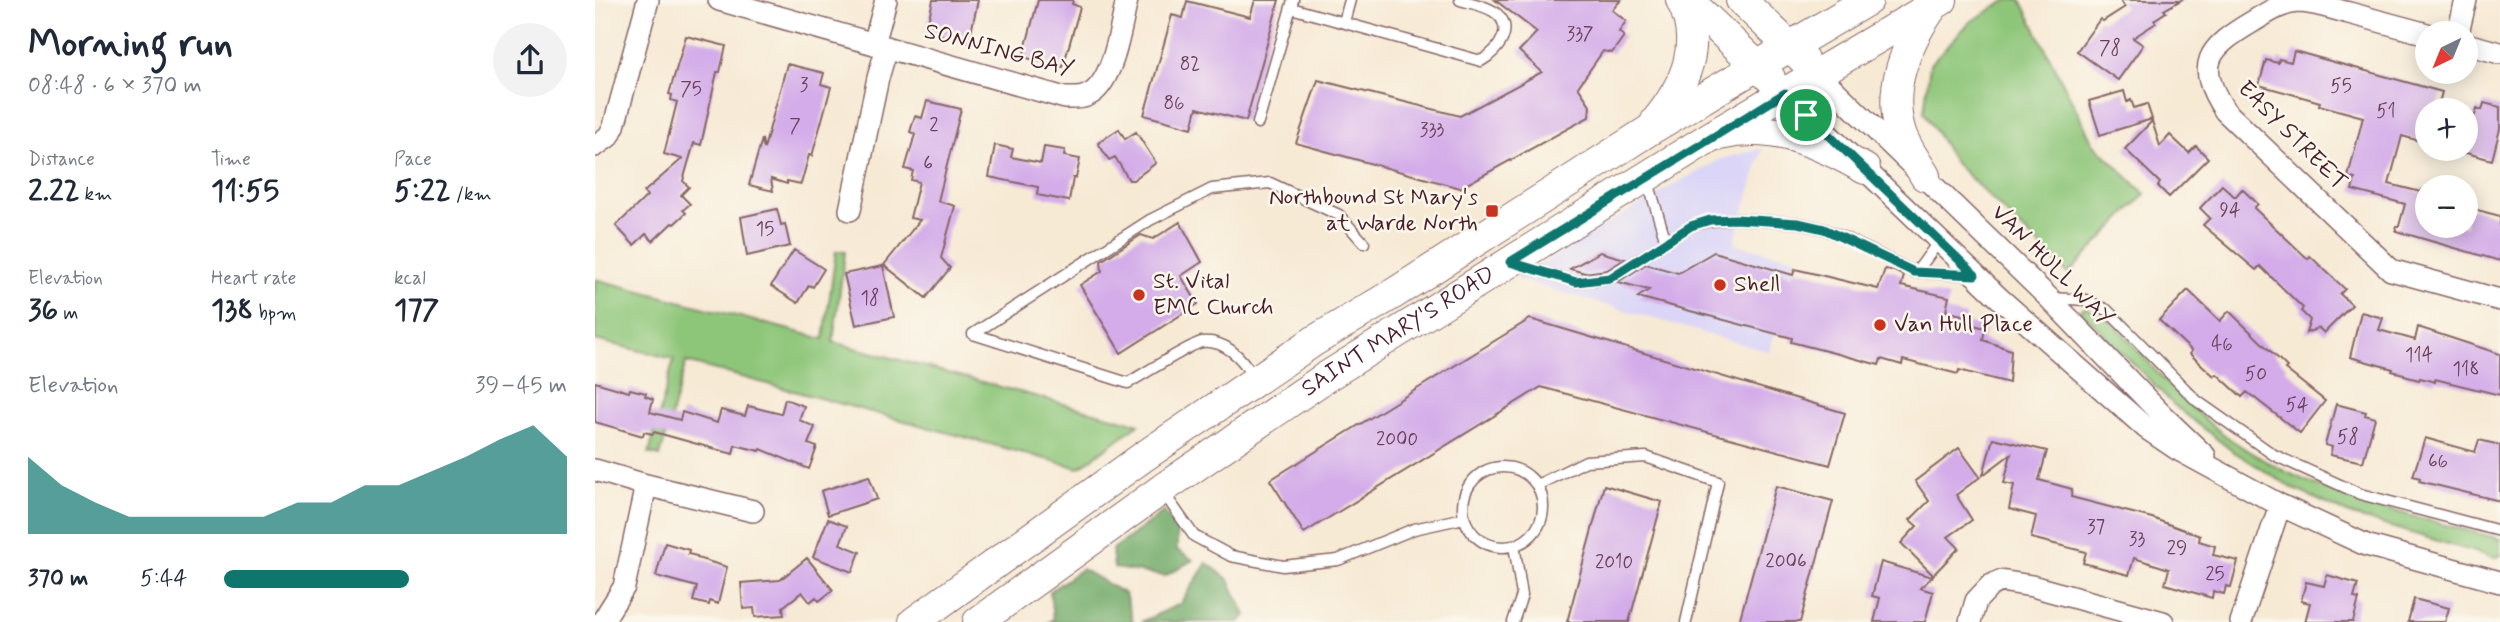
<!DOCTYPE html>
<meta charset="utf-8">
<style>
:root{--surface:#fff;--page:#f2f2f3;--text:#1f2937;--muted:#747a83;--accent:#0f766e}
body{margin:0;font-family:Mynerve,sans-serif;background:var(--page);color:var(--text);height:100vh;display:flex;flex-direction:column;font-size:26px;white-space:nowrap}
*{box-sizing:border-box;margin:0}
p{font-size:23px;color:var(--muted)}
.icon{flex:none;width:38px;height:38px;fill:none;stroke:currentColor;stroke-width:2;stroke-linecap:round;stroke-linejoin:round}
.map{position:relative;flex:1;overflow:hidden}
.panel{display:flex;flex-direction:column;background:var(--surface);width:595px}
.panel>*{flex:none}
.needle{width:46px;rotate:223deg}
.buttons{position:absolute;left:1820px;top:21px;display:grid;gap:14px}
.buttons a{display:grid;place-items:center;width:63px;height:63px;border-radius:50%;background:var(--surface);box-shadow:0 4px 18px #0003;font-size:35px}
.pin{position:absolute;display:grid;place-items:center;width:60px;height:60px;color:#fff;margin:-30px;border:4px solid #fff;border-radius:50%;box-shadow:0 2px 7px #0007}
.round{display:grid;place-items:center;flex:none;width:74px;height:74px;border-radius:37px;background:var(--page)}
.summary{display:flex;align-items:center;justify-content:space-between;height:119px;padding:0 28px}
h1{font-size:38px;font-weight:700;line-height:52px}
.metrics{display:grid;grid-template-columns:repeat(3,1fr);gap:10px;height:119px;padding:7px 28px}
.metrics div{display:grid;align-content:center}
.metrics b{font-size:30px;font-weight:700}
.metrics small{font-size:19px;font-weight:400}
.metrics p{font-size:19px}
.chart{height:196px;padding:14px 28px}
.chart p{display:flex;justify-content:space-between}
.chart svg{width:100%;height:126px;margin-top:7px;fill:var(--accent);opacity:.7}
ul{padding:0 28px;list-style:none;font-size:23px}
li{display:grid;grid-template-columns:112px 84px 1fr;align-items:center;height:52px}
li i{height:18px;border-radius:9px;background:var(--accent)}
main{display:flex;flex:1;min-height:0}
.map>svg:first-child{display:block}
.built{fill:#dbd6f7}
.green{fill:#8ec679;stroke:#6c7252;stroke-width:2}
.forest{fill:#72ab69;stroke:#5e654a;stroke-width:2}
.building{fill:#d3ace9}
.lines{fill:none;stroke-linecap:round;stroke-linejoin:round}
.service-casing{stroke:#876666;stroke-width:13}
.minor-casing{stroke:#876666;stroke-width:24}
.secondary-casing{stroke:#876666;stroke-width:32}
.service{stroke:#fff;stroke-width:10}
.minor{stroke:#fff;stroke-width:21}
.secondary{stroke:#fff;stroke-width:30}
.route-casing{stroke:#fff;stroke-width:14}
.route{stroke:#0f766e;stroke-width:9}
.poi-dot{fill:#c8321e;stroke:#fbf7ec;stroke-width:2.5}
.labels{text-anchor:middle;dominant-baseline:central;stroke-width:5;stroke-linejoin:round;paint-order:stroke}
.number-label{font-size:19px;fill:#6c425a}
.street-label{font-size:23px;fill:#4a1f2b;stroke:#fbf7ec}
.poi-label{font-size:23px;fill:#4a1f2b;stroke:#fbf7ec;text-anchor:start}
</style>
<main>
<section class="panel">
<div class="summary"><div><h1>Morning run</h1><p>08:48 · 6 × 370 m</p></div><a class="round"><svg class="icon" aria-label="share" viewBox="0 0 24 24"><path d="M12 15V3M7 8l5-5 5 5M5 13v7h14v-7"/></svg></a></div>
<div class="metrics">
<div><p>Distance</p><b>2.22<small> km</small></b></div>
<div><p>Time</p><b>11:55</b></div>
<div><p>Pace</p><b>5:22<small> /km</small></b></div>
</div>
<div class="metrics">
<div><p>Elevation</p><b>36<small> m</small></b></div>
<div><p>Heart rate</p><b>138<small> bpm</small></b></div>
<div><p>kcal</p><b>177</b></div>
</div>
<div class="chart"><p><span>Elevation</span>39–45 m</p>
<svg viewBox="0 0 160 44" preserveAspectRatio="none"><path d="M0 44V17L10 27L20 33L30 38L40 38L50 38L60 38L70 38L80 33L90 33L100 27L110 27L120 22L130 17L140 11L150 6L160 17V44z"/></svg>
</div>
<ul>
<li><b>370 m</b>5:44<i style="width:54%"></i></li>
</ul>
</section>
<div class="map">
<svg width="1905" height="622" viewBox="0 0 1905 622">
<rect width="100%" height="100%" fill="#fbf7ec"/>
<filter id="ink" filterUnits="userSpaceOnUse"><feTurbulence type="fractalNoise" baseFrequency=".0143" numOctaves="2"/><feDisplacementMap in="SourceGraphic" scale="14" xChannelSelector="R" yChannelSelector="G"/><feConvolveMatrix kernelMatrix="1 2 1 2 8 2 1 2 1" color-interpolation-filters="sRGB"/></filter>
<filter id="wash" filterUnits="userSpaceOnUse"><feTurbulence type="fractalNoise" baseFrequency=".00686" numOctaves="4" result="noise"/><feDisplacementMap in="SourceGraphic" scale="28" xChannelSelector="R" yChannelSelector="G"/><feGaussianBlur stdDeviation="1.57" result="paint"/><feColorMatrix in="noise" values="0 0 0 0 0 0 0 0 0 0 0 0 0 0 0 0 0 1.4 0 .05"/><feComposite in="paint" operator="in"/></filter>
<g filter="url(#wash)">
<rect width="100%" height="100%" fill="#f7ead5"/>
<path class="built" d="M1168,148L1139,244L1201,258L1174,352L921,279L1078,185L1126,159Z"/>
<path class="green" d="M1413,0H1426L1498,143L1550,194L1473,274L1359,162L1329,112L1335,64L1375,22Z
M241,251L250,252L238,342L544,424L484,468L91,362L65,456L54,453L79,359L0,340V279L229,339Z
M1490,307C1499,312 1510,316 1517,323C1536,340 1551,360 1568,379C1588,400 1611,422 1635,439C1714,495 1813,515 1905,539V555L1900,558L1759,516L1699,489L1636,450L1580,406L1485,310Z"/>
<path class="forest" d="M569,511L582,532V550L598,560L570,576L519,568L517,550Z
M612,563L634,580L651,615L645,622H546L585,604Z
M487,569L530,594L538,622H454L458,619L455,591Z"/>
<g id="blocks">
<path class="building" d="M338,0H383L374,42L331,31Z
M443,0H478L477,4L485,7L468,67L428,57Z
M660,0H684L651,121L602,108L597,128L549,115L577,15L588,18L592,1L655,17Z
M900,0H1026L1017,10L1031,21L1024,32L1029,36L1017,53L1008,51L983,87L995,105L994,117L865,188L701,143L723,80L865,116L947,72L924,51L942,32Z
M1525,0H1586L1569,10L1571,12L1559,20L1561,23L1538,38L1548,45L1523,80L1482,51L1505,19L1508,21L1530,7Z
M91,36L131,46L125,72H122L106,145L99,143L88,181L94,187L86,195L95,204L88,210L91,213L79,224L77,223L58,241L51,234L39,245L21,226L52,196L49,192L87,159L69,154L82,102L76,100L77,95L74,94Z
M1699,51L1847,92L1842,110H1832V143L1807,136L1794,184L1826,192L1827,190L1832,191V226H1871V207L1905,216V261L1801,231V226H1804L1810,204L1757,190L1760,179L1753,177L1768,117L1724,105L1725,102L1664,85L1671,60L1683,63L1684,59L1696,62Z
M192,64L229,73L226,84L236,87L217,156L214,155L206,184L192,181V184L176,179L178,191L154,185L167,139L169,149Z
M1529,91L1532,102L1536,100L1539,108L1552,104L1557,119L1505,135L1494,101Z
M332,101L366,109L343,201L360,206L346,258L355,268L331,298L289,265L325,220L315,218L324,182L316,180L318,171L310,169L320,134L315,132L320,116L327,118Z
M1889,103L1905,107V129L1897,160L1871,153V112L1880,115L1882,108L1887,110Z
M1557,121L1565,146L1575,135L1594,153L1601,146L1613,158L1574,197L1563,186L1565,183L1530,149Z
M524,129L530,139L541,132L561,163L538,180H534L520,157L514,160L503,143Z
M400,145L418,149L416,157L446,163L449,147L470,150L469,156L485,159L481,178H478L474,201L442,195L443,187L394,177Z
M1627,185L1640,197L1647,189L1663,204L1659,208L1713,259L1715,256L1750,289L1745,294L1757,305L1729,333L1724,328L1711,333L1715,320L1706,311L1708,308L1665,266L1661,270L1608,225L1615,218L1605,208Z
M182,209L186,225L190,224L195,246L152,256L146,217Z
M585,222L607,262L586,276L603,304L526,353L485,285L507,271L506,261L546,235L558,239Z
M199,250L229,269L218,287L214,285L203,303L176,286Z
M1005,252L1030,259L1012,270L990,273L975,269Z
M1119,252L1198,275L1200,269L1283,289L1290,269L1299,271L1309,276L1306,286L1354,297L1351,311L1371,316V323L1390,328L1388,340L1416,350L1414,383L1364,370L1363,374L1308,360L1307,365L1286,359L1284,365L1243,354L1196,342L1197,338L1043,297L1054,290L1023,282L1051,264L1083,273Z
M288,266L299,317L261,325L249,274Z
M1593,290L1625,321L1634,311L1692,367L1690,369L1730,401L1705,433L1652,392L1647,397L1622,374L1619,376L1595,354L1597,351L1564,320Z
M1766,312L1788,318L1784,330L1820,340L1823,327L1905,354V395L1840,379V382L1825,378L1824,380L1809,376V374L1797,371L1798,369L1755,357Z
M935,319L1250,413L1235,465L946,387L709,533L675,480Z
M0,382L34,392L35,389L51,393L50,396L58,399L55,412L85,420L87,412L122,423L126,410L150,416L153,406L186,414L190,399L209,406L204,420L220,427L213,444L222,447L214,469L166,449L165,451L140,445L138,454L59,432L58,434L49,432L48,436L0,422Z
M1741,404L1771,412L1770,415L1780,418L1768,462L1735,455L1737,447L1730,445Z
M1398,438L1452,451L1444,480L1477,489L1476,497L1557,518L1605,536L1604,541L1620,546L1618,555L1643,561L1636,587L1631,586L1629,594L1618,591L1617,598L1570,584L1574,569L1539,558L1534,575L1488,563L1491,552L1436,538L1441,516L1414,509L1419,485L1409,483L1416,454L1388,475Z
M1830,438L1880,452L1884,440L1905,445V501L1824,481L1825,478L1818,476Z
M1364,448L1385,477L1361,495L1377,520L1353,537L1364,548L1338,575L1306,543L1322,526L1315,520L1334,501L1320,481Z
M274,476L282,499L233,515L226,491Z
M1009,485L1067,502L1034,622H972Z
M1181,486L1238,501L1205,622H1144Z
M233,519L252,526L245,544L265,552L257,572L218,557Z
M70,543L94,550L93,554L102,556V558L132,567L123,604L115,601L114,605L98,601L102,587L61,576Z
M212,558L238,590L224,601L221,597L215,602L207,592L188,607L189,615L160,617L159,608L148,609L146,583L185,580Z
M1286,562L1337,577L1325,588L1338,592L1330,622H1279L1285,598L1277,596Z
M1732,575L1763,584L1759,598L1764,599L1758,622H1710L1715,603L1706,601L1711,582L1729,586Z
M1819,599L1854,608L1850,622H1813Z"/>
</g>
</g>
<g filter="url(#ink)">
<use href="#blocks" fill-opacity="0" stroke="#876666" stroke-width="2"/>
<g class="lines">
<g class="service-casing">
<path id="service" d="M696,8L886,61C904,51 922,26 898,11C888,5 875,3 865,0
M749,22L755,0
M663,123L698,0
M1047,187L1054,185L1071,242
M921,264L981,282L1015,278L1096,226L1115,221L1141,219L1203,223L1229,229L1254,240L1319,272L1376,275
M1319,272L1326,266L1344,241
M1457,298L1491,300L1512,310L1602,401L1679,455L1765,494L1905,531
M659,378C648,359 632,340 607,342C598,343 545,376 533,383L378,334L555,220L617,189L675,183L744,215L769,243
M868 507a40 40 0 1 1 80 0a40 40 0 1 1-80 0Z
M942,485L991,461L1051,457L1123,482L1091,622
M568,492L599,536L636,556L688,566L743,560L819,529L869,518
M918,622L927,595L919,545"/>
</g>
<g class="minor-casing">
<path id="minor" d="M124,0L470,98C480,98 488,99 497,93C519,78 526,25 532,0
M1863,33L1871,0
M1832,34C1806,27 1780,20 1754,13C1738,9 1722,3 1706,2C1687,2 1672,13 1657,22C1613,48 1599,64 1630,111L1796,270L1905,300
M279,44L291,0
M1871,44L1905,53
M1223,74L1454,298L1568,416L1610,456
M1190,93L1403,297L1551,428L1582,449L1685,505L1771,545L1905,582
M0,146L14,136L19,126L53,0
M255,210L283,78L292,47
M0,470L51,485L158,511
M7,622L29,587L51,485
M1375,622L1381,601L1395,586L1405,581L1437,586L1568,622
M1646,622L1685,505"/>
</g>
<g class="secondary-casing">
<g id="secondary">
<path d="M1093,0L1175,78"/>
<path d="M1146,0L1208,59"/>
<path d="M1061,121C1090,85 1109,45 1086,0"/>
<path d="M1125,135C1180,122 1224,143 1270,169"/>
<path d="M1330,176C1322,162 1311,148 1306,133C1292,89 1311,44 1336,9"/>
<path d="M319,622L548,457L719,341L798,294L1053,131L1273,0"/>
<path id="s1" d="M383,622L570,487L731,377L1115,137L1347,0"/>
</g>
</g>
<use href="#service" class="service"/>
<use href="#minor" class="minor"/>
<use href="#secondary" class="secondary"/>
</g>
</g>
<g class="lines" filter="url(#ink)">
<g class="route-casing">
<path id="route" d="M1190,93L1380,275L1319,272L1229,229L1203,223L1141,219L1115,220L1096,226L1015,278L981,282L915,262Z"/>
</g>
<use href="#route" class="route"/>
</g>
<g class="poi-dot">
<rect x="890" y="204" width="14" height="14" rx="3.5"/>
<circle cx="1125" cy="285" r="7"/>
<circle cx="544" cy="295" r="7"/>
<circle cx="1285" cy="325" r="7"/>
</g>
<g class="labels">
<g class="number-label">
<text x="985" y="34">337</text>
<text x="1515" y="48">78</text>
<text x="595" y="64">82</text>
<text x="209" y="85">3</text>
<text x="1746" y="86">55</text>
<text x="96" y="89">75</text>
<text x="579" y="103">86</text>
<text x="1791" y="111">51</text>
<text x="339" y="125">2</text>
<text x="200" y="126">7</text>
<text x="837" y="130">333</text>
<text x="333" y="163">6</text>
<text x="1635" y="210">94</text>
<text x="170" y="229">15</text>
<text x="275" y="298">18</text>
<text x="1627" y="344">46</text>
<text x="1824" y="355">114</text>
<text x="1871" y="369">118</text>
<text x="1661" y="374">50</text>
<text x="1702" y="405">54</text>
<text x="1753" y="437">58</text>
<text x="802" y="439">2000</text>
<text x="1843" y="461">66</text>
<text x="1501" y="527">37</text>
<text x="1542" y="539">33</text>
<text x="1582" y="548">29</text>
<text x="1191" y="561">2006</text>
<text x="1019" y="562">2010</text>
<text x="1620" y="574">25</text>
</g>
<g class="street-label">
<text transform="translate(404 51) rotate(15)">SONNING BAY</text>
<text transform="translate(1697 136) rotate(45)">EASY STREET</text>
<text transform="translate(1457 266) rotate(45)">VAN HULL WAY</text>
<text stroke="none"><textPath href="#s1" startOffset="511">SAINT MARY'S ROAD</textPath></text>
</g>
<g class="poi-label">
<text x="883" y="198" text-anchor="end">Northbound St Mary's<tspan x="883" dy="26">at Warde North</tspan></text>
<text x="558" y="282">St. Vital<tspan x="558" dy="26">EMC Church</tspan></text>
<text x="1139" y="285">Shell</text>
<text x="1299" y="325">Van Hull Place</text>
</g>
</g>
</svg>
<div class="buttons">
<a><svg class="needle" viewBox="-14 -14 28 28"><path d="M0-13l5 13h-10z" fill="#e53935"/><path d="M0 13l5-13h-10z" fill="#747a83"/></svg></a>
<a>+</a>
<a>−</a>
</div>
<div class="pin" style="left:1211px;top:115px;background:#1e9e55"><svg class="icon" aria-label="arrive" viewBox="0 0 24 24"><path d="M6 21V4h12l-3 4 3 4H6"/></svg></div>
</div>
</main>
